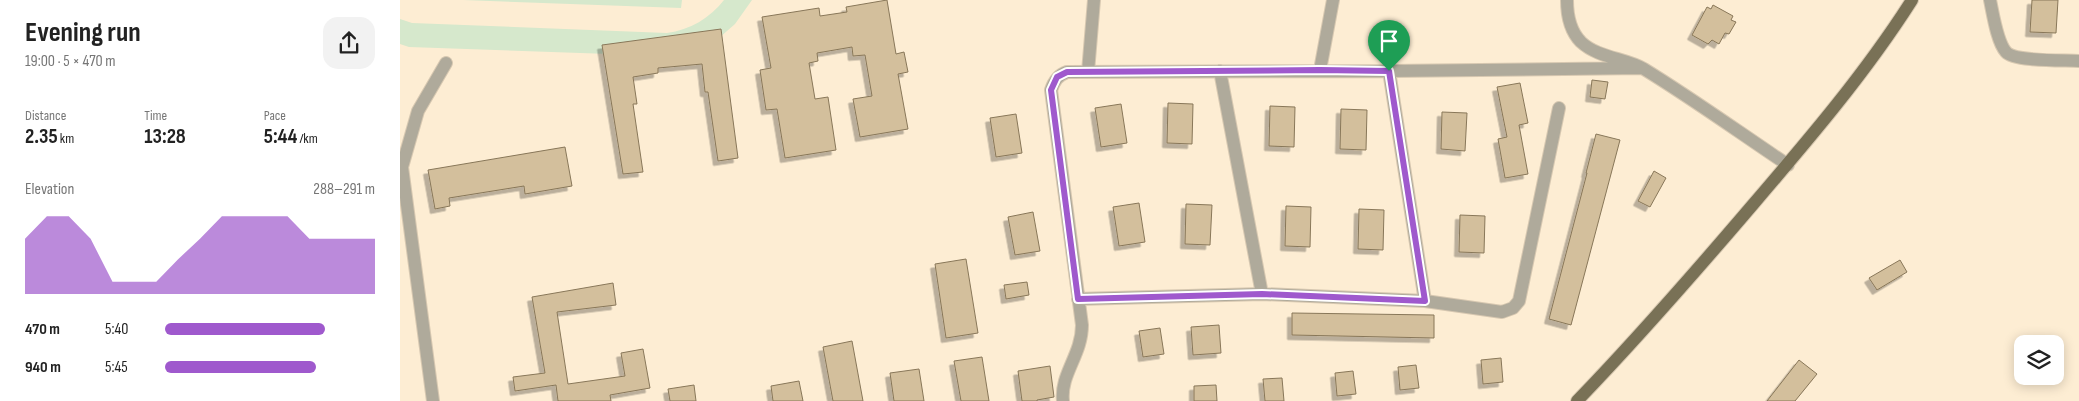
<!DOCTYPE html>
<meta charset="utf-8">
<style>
:root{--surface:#fff;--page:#f2f2f2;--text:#222;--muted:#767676;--accent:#9f59cd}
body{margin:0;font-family:"Sofia Sans Condensed",sans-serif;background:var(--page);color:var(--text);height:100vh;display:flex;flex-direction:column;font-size:19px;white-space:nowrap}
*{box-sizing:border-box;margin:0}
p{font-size:16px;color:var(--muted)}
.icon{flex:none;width:28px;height:28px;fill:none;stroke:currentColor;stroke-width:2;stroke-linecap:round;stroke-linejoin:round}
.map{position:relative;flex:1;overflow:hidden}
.side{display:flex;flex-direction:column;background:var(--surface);width:400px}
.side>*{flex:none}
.fabs{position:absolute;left:1614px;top:335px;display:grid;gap:10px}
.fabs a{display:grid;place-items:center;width:50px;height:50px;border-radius:10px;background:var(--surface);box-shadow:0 2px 12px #0003;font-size:25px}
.pin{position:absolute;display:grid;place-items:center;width:42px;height:42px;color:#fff;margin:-51px -21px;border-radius:50% 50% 50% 0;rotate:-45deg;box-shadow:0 0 5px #0007}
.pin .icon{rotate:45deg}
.round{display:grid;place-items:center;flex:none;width:52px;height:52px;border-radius:15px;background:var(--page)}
.overview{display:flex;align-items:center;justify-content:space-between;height:85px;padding:0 25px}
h1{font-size:28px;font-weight:700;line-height:38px}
.metrics{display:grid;grid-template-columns:repeat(3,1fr);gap:8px;height:85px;padding:5px 25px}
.metrics div{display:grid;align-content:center}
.metrics b{font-size:21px;font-weight:700}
.metrics small{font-size:14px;font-weight:400}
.metrics p{font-size:14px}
.chart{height:140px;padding:10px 25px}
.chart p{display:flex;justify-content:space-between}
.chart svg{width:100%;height:90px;margin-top:5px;fill:var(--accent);opacity:.7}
ul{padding:0 25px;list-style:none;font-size:16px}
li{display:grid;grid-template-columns:80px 60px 1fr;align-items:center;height:38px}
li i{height:12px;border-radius:6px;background:var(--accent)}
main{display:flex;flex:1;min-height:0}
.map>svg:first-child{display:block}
.green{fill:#d6e8cc}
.building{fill:#d3bf9c;stroke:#887759;filter:url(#shadow)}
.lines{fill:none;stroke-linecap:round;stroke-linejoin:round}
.street-casing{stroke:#d7c8b1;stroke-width:14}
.primary-casing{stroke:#d7c8b1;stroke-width:14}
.street{stroke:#afaa9b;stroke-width:12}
.primary{stroke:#797156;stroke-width:12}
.route-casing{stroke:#fff;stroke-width:10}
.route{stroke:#9f59cd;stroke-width:6}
</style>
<main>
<section class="side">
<div class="overview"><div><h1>Evening run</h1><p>19:00 · 5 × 470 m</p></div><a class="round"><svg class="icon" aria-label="share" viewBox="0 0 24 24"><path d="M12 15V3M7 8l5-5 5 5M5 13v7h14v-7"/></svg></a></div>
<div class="metrics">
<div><p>Distance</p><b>2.35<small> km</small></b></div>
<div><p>Time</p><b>13:28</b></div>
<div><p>Pace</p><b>5:44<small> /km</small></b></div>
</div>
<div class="chart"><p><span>Elevation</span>288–291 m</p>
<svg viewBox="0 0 160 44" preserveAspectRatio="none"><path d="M0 44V17L10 6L20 6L30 17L40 38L50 38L60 38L70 27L80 17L90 6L100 6L110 6L120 6L130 17L140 17L150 17L160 17V44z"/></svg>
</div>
<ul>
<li><b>470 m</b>5:40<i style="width:76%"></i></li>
<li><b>940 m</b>5:45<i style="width:72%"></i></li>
</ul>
</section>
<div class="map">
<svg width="1679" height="401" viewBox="0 0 1679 401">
<defs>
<filter id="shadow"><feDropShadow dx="-4.5" dy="4.5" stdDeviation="0" flood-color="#0004"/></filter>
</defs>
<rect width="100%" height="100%" fill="#fdedd3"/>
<path class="green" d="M63,0H282L281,8Z
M324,0H352L335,24L319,38L267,56L9,47L0,44V19L12,23L267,33C290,30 310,18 324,0Z"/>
<path class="building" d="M487,0L496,54L504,52L508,72L498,74L508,129L460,137L453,99L472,96L465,55L453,56L452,47L417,53L418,61L409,63L415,99L428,97L436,150L385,158L377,109L366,110L360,70L371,68L362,17L419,8L420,16L447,12L446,7Z
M1632,0H1658L1656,33L1630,32Z
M1313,5L1333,16L1331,20L1336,22L1329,34L1325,33L1319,44L1312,40L1308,44L1292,35L1307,7L1311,9Z
M321,29L338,158L318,161L308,92H305L302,64L258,68V73L233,77L237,104H233L243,172L223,174L202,45Z
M1192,80L1208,82L1205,99L1190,97Z
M1120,83L1128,123L1119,125L1128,174L1105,178L1098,139L1107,137L1097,87Z
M768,103L793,104L792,144L767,143Z
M721,104L727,143L701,147L695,108Z
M870,106L895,107L894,147L869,146Z
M941,109L967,110L966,150L940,149Z
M1042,112L1067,113L1065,151L1041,149Z
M616,114L622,153L596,157L590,118Z
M1196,134L1220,140L1171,325L1149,319L1187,173H1186Z
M165,147L172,186L125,194L124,186L49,198L50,206L35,209L28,170Z
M1254,171L1266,178L1250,207L1238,201Z
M739,203L745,242L719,246L713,207Z
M786,204L812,205L810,245L785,244Z
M886,206L911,207L910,247L885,246Z
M959,209L984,210L983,250L958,249Z
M633,212L640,251L615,255L608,217Z
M1060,215L1085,216L1084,253L1059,252Z
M566,259L578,333L546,338L535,264Z
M1500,260L1507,272L1477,290L1469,278Z
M627,282L629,295L606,299L604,285Z
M213,283L216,305L157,312L168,384L225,376L221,353L243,349L250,388L210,395L211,401H158L156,385L115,391L113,377L145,373L132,297Z
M892,313L1034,315V338L892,335Z
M819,325L821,353L793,355L791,327Z
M760,328L764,354L743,357L739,331Z
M452,341L463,401H433L423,347Z
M582,357L589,401H561L554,361Z
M1101,358L1103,382L1083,384L1081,360Z
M1399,360L1417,374L1395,401H1367Z
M1016,365L1019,388L1000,390L998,367Z
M650,366L654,397L637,400V401H622L618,371Z
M519,369L524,401H494L490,373Z
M953,371L956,394L937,396L935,373Z
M882,378L884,401H865L863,379Z
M399,381L403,401H373L371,386Z
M294,385L296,401H270L268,389Z
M816,385L817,401H794V386Z"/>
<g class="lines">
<g class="street-casing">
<path id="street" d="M1167,0C1167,15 1170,31 1181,42C1198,58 1225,58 1244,69C1293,99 1340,133 1388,165
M1590,0C1593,14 1597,42 1606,52C1615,62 1665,60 1679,61
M920,70L933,0
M820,71L862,294
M989,71L1025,301
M688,72L694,0
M678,299L862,294L1025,301L1102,312L1113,308L1119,301L1159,108
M33,401L2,167L18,111L46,63
M663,401C660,374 682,355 682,325L651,90C654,81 658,75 667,72L989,71L1242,68"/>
</g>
<g class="primary-casing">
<path id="primary" d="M1177,401C1235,341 1290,278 1344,215C1403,146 1463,77 1512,0"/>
</g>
<use href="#street" class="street"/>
<use href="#primary" class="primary"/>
</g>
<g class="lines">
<g class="route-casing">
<path id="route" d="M920,70L989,71L1025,301L862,294L678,299L651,90L657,77L667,72Z"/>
</g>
<use href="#route" class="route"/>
</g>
</svg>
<div class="fabs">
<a><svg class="icon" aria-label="layers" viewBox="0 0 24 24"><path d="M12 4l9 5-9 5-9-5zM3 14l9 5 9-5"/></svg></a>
</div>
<div class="pin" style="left:989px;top:71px;background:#1e9e55"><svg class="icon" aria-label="arrive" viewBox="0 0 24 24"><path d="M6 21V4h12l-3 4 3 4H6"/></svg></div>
</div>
</main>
